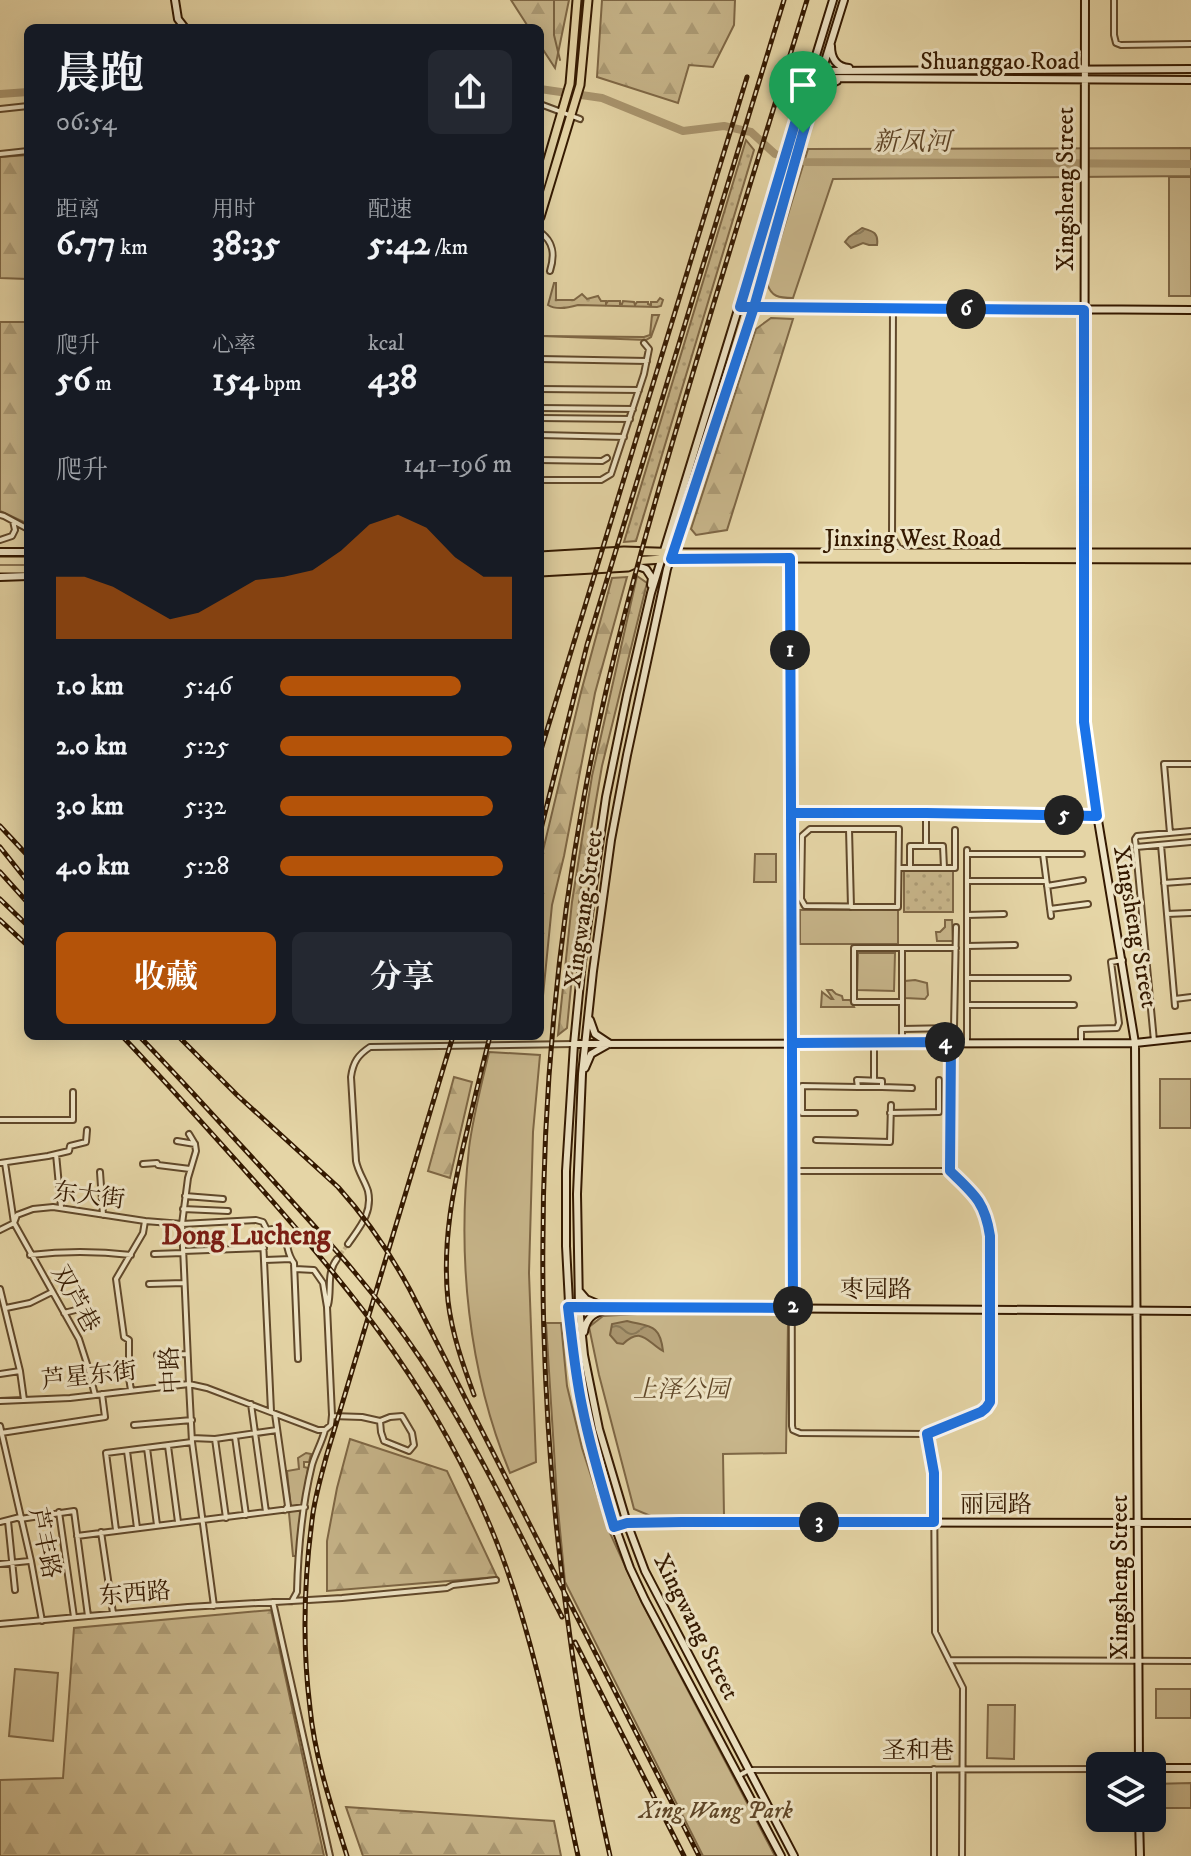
<!DOCTYPE html>
<html lang="zh">
<meta charset="utf-8">
<style>
:root{--surface:#171b24;--page:#242831;--text:#f1f3f6;--muted:#9ea1a6;--accent:#b45309}
body{margin:0;font-family:"IM FELL DW Pica","Noto Serif SC",serif;background:var(--page);color:var(--text);height:100vh;display:flex;flex-direction:column;font-size:30px;white-space:nowrap}
*{box-sizing:border-box;margin:0}
p{font-size:26px;color:var(--muted)}
.icon{flex:none;width:44px;height:44px;fill:none;stroke:currentColor;stroke-width:2;stroke-linecap:round;stroke-linejoin:round}
.map{position:relative;flex:1;overflow:hidden}
.side{position:absolute;left:24px;top:24px;width:520px;height:1016px;display:flex;flex-direction:column;background:var(--surface);border-radius:12px;box-shadow:0 4px 20px #0003}
.side>*{flex:none}
.tools{position:absolute;left:1086px;top:1752px;display:grid;gap:16px}
.tools a{display:grid;place-items:center;width:80px;height:80px;border-radius:12px;background:var(--surface);box-shadow:0 4px 20px #0003;font-size:40px}
.pin{position:absolute;display:grid;place-items:center;width:68px;height:68px;color:#fff;margin:-82px -34px;border-radius:50% 50% 50% 0;rotate:-45deg;box-shadow:0 0 8px #0007}
.pin .icon{rotate:45deg}
.km{position:absolute;width:40px;height:40px;margin:-20px;border-radius:50%;background:#222;color:#fff;font-size:22px;line-height:40px;text-align:center}
.round{display:grid;place-items:center;flex:none;width:84px;height:84px;border-radius:12px;background:var(--page)}
.head{display:flex;align-items:center;justify-content:space-between;height:136px;padding:0 32px}
h1{font-size:44px;font-weight:700;line-height:60px}
.metrics{display:grid;grid-template-columns:repeat(3,1fr);gap:12px;height:136px;padding:8px 32px}
.metrics div{display:grid;align-content:center}
.metrics b{font-size:34px;font-weight:700}
.metrics small{font-size:22px;font-weight:400}
.metrics p{font-size:22px}
.chart{height:224px;padding:16px 32px}
.chart p{display:flex;justify-content:space-between}
.chart svg{width:100%;height:144px;margin-top:8px;fill:var(--accent);opacity:.7}
.primary-button{display:flex;gap:16px;margin-top:auto;padding:16px 32px}
.primary-button a{flex:1;height:92px;border-radius:12px;background:var(--accent);color:#fff;font-size:32px;font-weight:700;line-height:92px;text-align:center}
.primary-button a+a{background:var(--page);color:var(--text)}
ul{padding:0 32px;list-style:none;font-size:26px}
li{display:grid;grid-template-columns:128px 96px 1fr;align-items:center;height:60px}
li i{height:20px;border-radius:10px;background:var(--accent)}
.map>svg:first-child{display:block}
.grass{fill:url(#grass-dots);stroke:#7e6745;stroke-width:2}
.forest{fill:url(#forest-firs);stroke:#7e6745;stroke-width:2}
.green{fill:#c7b58a;stroke:#7e6745;stroke-width:2}
.water{fill:url(#water-waves);stroke:#7a6342;stroke-width:2}
.lines{fill:none;stroke-linecap:round;stroke-linejoin:round}
.stream{stroke:#7a6342;stroke-width:2}
.river{stroke:#a9956e;stroke-width:8}
.street-tunnel{stroke:#c2af85;stroke-width:4;stroke-dasharray:4 2;stroke-linecap:butt}
.street-casing{stroke:#60482a;stroke-width:8}
.secondary-casing{stroke:#341900;stroke-width:10}
.primary-casing{stroke:#341900;stroke-width:11}
.street{stroke:#eee4c5;stroke-width:4}
.secondary{stroke:#eee4c5;stroke-width:6}
.primary{stroke:#e5d5a6;stroke-width:7}
.rail-casing{stroke:#341900;stroke-width:5}
.rail{stroke:#eee4c5;stroke-width:2;stroke-dasharray:6;stroke-linecap:butt}
.route-casing{stroke:#fff;stroke-width:16}
.route{stroke:#1a73e8;stroke-width:10}
.labels{text-anchor:middle;dominant-baseline:central;stroke-width:6;stroke-linejoin:round;paint-order:stroke}
.street-label{font-size:24px;fill:#341900;stroke:#eee4c5}
.park-label{font-size:24px;font-style:italic;fill:#604829;stroke:#eee4c5}
.water-label{font-size:26px;font-style:italic;fill:#5d4426;stroke:#eee4c5}
.quarter-label{font-size:28px;font-weight:bold;fill:#7a1f14;stroke:#eee4c5}
</style>
<div class="map">
<svg width="1191" height="1856" viewBox="0 0 1191 1856">
<defs>
<pattern id="grass-dots" width="8" height="8" patternUnits="userSpaceOnUse" patternTransform="scale(2)"><rect width="8" height="8" fill="#c7b58a"/><path d="M2 2h.1M6 6h.1" fill="none" stroke="#ac9b75" stroke-width="1.8" stroke-linecap="round"/></pattern>
<pattern id="forest-firs" width="22" height="20" patternUnits="userSpaceOnUse" patternTransform="scale(2)"><rect width="22" height="20" fill="#c7b58a"/><path d="M5 1l3.5 6h-7zM16 11l3.5 6h-7z" fill="#ac9b75"/></pattern>
<pattern id="water-waves" width="16" height="10" patternUnits="userSpaceOnUse" patternTransform="scale(2)"><rect width="16" height="10" fill="#a9956e"/><path d="M0 5q4-4 8 0t8 0" fill="none" stroke="#8a7958"/></pattern>
</defs>
<rect width="100%" height="100%" fill="#e5d5a6"/>
<filter id="stains"><feTurbulence type="fractalNoise" baseFrequency=".0025" numOctaves="4"/><feColorMatrix values="0 0 0 0 .2 0 0 0 0 .09 0 0 0 0 .02 0 0 0 .5 -.17"/></filter>
<radialGradient id="worn" r=".72"><stop offset=".6" stop-color="#630" stop-opacity="0"/><stop offset="1" stop-color="#630" stop-opacity=".3"/></radialGradient>
<path class="grass" d="M746,140L754,150L636,541L624,542Z
M554,283H556V300H574L582,294L587,299L598,296L601,301H606V304L608,301H620V304H622L623,301L634,302L635,305L637,302H648V304L651,305V302H657L660,298L663,300L661,306L657,307L578,305C568,308 556,310 548,305Z
M652,315H659L651,337L646,340L542,336L644,337L650,335Z
M904,871H953V912H904Z"/>
<path class="forest" d="M511,0H569L555,68L540,45V28H529Z
M602,0H735L734,25L713,67L689,65L678,103L597,77Z
M28,155V524L0,511V322H27V279L0,278V157Z
M771,318L793,319L727,530L696,535L691,529L756,329Z
M637,576L647,583L602,766L580,893L567,1028L558,1035L572,902L592,776Z
M627,577L595,693L564,856L552,905L540,1026V863L581,692L612,578Z
M454,1077L472,1082L450,1178L428,1171Z
M350,1439L447,1471L497,1577L327,1591V1541L337,1488Z
M271,1610L324,1856H0V1780L63,1778L74,1628Z
M346,1807L554,1821L561,1856H363Z"/>
<path class="green" d="M1191,148V176L833,179L793,298C779,298 771,297 767,283L808,149Z
M1169,177H1191V296H1169Z
M755,854H776V882H754Z
M800,910H898V944H800Z
M945,920H952L953,941H937L936,932H940L945,927Z
M858,953H895L894,991L857,990Z
M915,980L927,983L928,995L925,999L905,998V981Z
M827,990H832L836,994L842,996L843,1000H850L854,1007H821L822,992L831,999H833Z
M489,1052L540,1055L533,1132L529,1273L536,1462L510,1473C468,1371 457,1257 469,1148C473,1116 482,1083 489,1052Z
M1160,1079H1191V1128H1160Z
M654,1313L782,1314L788,1322L786,1453L723,1454L724,1516L653,1517L634,1509L599,1375L589,1327L603,1316Z
M546,1323H561L567,1386L582,1448L609,1531L642,1603L775,1856H703L565,1582L557,1499Z
M306,1453L311,1454L309,1462H304V1467L308,1468L302,1509L297,1556H293L289,1513L291,1511L287,1471L299,1469L298,1458Z
M15,1669L58,1673L53,1741L9,1736Z
M1156,1689H1191V1718H1156Z
M988,1705H1015L1014,1759L987,1758Z
M1191,1783V1808H1152V1784Z"/>
<path class="water" d="M862,228C872,231 879,232 877,245H869L863,243L851,248L845,242L849,237Z
M627,1321C649,1327 660,1323 663,1351C647,1342 642,1326 623,1344L617,1343L610,1335L612,1324Z"/>
<g class="lines">
<path class="stream" d="M554,0V35L560,60"/>
<path class="river" d="M540,89L602,98L683,131L724,126L751,132L775,154L806,162L1191,164
M0,94L28,92"/>
<path class="street-tunnel" d="M337,1259L348,1244"/>
<g class="street-casing">
<path id="street" d="M1114,0V35L1116,43L1121,45L1191,44
M540,104L580,119
M0,109L28,106
M0,154L28,151
M540,232C554,242 555,255 550,271
M893,308L892,536L898,547L906,552
M540,359L647,361
M540,389L639,390
M540,408L633,409
M540,418L630,419
M540,435L624,437
M540,460L602,461L607,458
M540,480H601L611,474L644,374L649,349L644,343
M0,515L4,516L28,529
M0,540L12,536L15,530L13,521
M880,552L884,550L892,536
M790,558L792,1426L793,1430L800,1433L927,1434L981,1412L990,1402V1236C985,1202 974,1194 950,1171L951,1042
M791,813L1096,816
M926,813V846
M810,829H899L898,907L805,906L801,899L802,836Z
M849,829L851,907
M1170,833L1164,764H1191
M1161,845L1167,914L1191,913
M1136,847L1191,842
M967,854H1082
M1043,854L1051,916
M899,868H955V830
M910,868V846H943L944,868
M967,881H1046
M1164,883L1191,881
M1047,886L1083,880
M1050,909L1088,904
M1167,914L1175,1006
M967,915L1004,914
M967,946L1015,945
M902,949V1042
M967,978H1068
M1175,999L1191,997
M902,1002H854V948H956
M967,1005H1074
M902,1029L954,1028L956,927
M1154,1041L1135,839L1137,836L1191,831
M967,1042V850
M1081,1042V1029L1117,1028L1119,1023L1111,962L1123,960
M874,1045V1080
M882,1087L912,1088
M855,1113H802V1086L858,1087L857,1080L882,1081V1087H858
M890,1113L939,1112V1080
M0,1120H73V1092
M189,1134L195,1144L196,1151L188,1178L182,1224L189,1384L192,1442L214,1606
M816,1140L890,1142L891,1105
M177,1141L195,1144
M56,1154L61,1207
M0,1163L48,1156L69,1151L70,1146L86,1142L87,1130
M5,1163L14,1223L79,1339L88,1367L95,1395
M143,1164L157,1163L158,1165L190,1169
M792,1171H950
M100,1172L103,1215
M185,1196L223,1199
M183,1209L228,1211
M0,1230L14,1223L17,1215L33,1209L53,1207L145,1221L182,1224L256,1220L263,1222L267,1230
M267,1230L273,1229C293,1241 283,1248 294,1263L298,1359
M266,1231L263,1239L271,1411
M348,1244C359,1228 373,1213 368,1191C365,1181 358,1172 356,1161L351,1077C353,1062 358,1055 370,1047L574,1044
M183,1251L264,1248
M154,1254L183,1253
M30,1255C64,1251 96,1251 131,1255
M265,1260L291,1259
M149,1284L184,1283
M0,1289L20,1371L24,1400
M328,1305C332,1289 326,1273 337,1259
M6,1308L30,1303L52,1292
M64,1313L87,1307
M157,1355L187,1354
M0,1374L20,1371
M131,1390L127,1366L129,1362V1340L124,1337L116,1279L143,1233L145,1221
M0,1401L70,1398L189,1384L207,1388L318,1430H325L331,1425L332,1415L327,1307L323,1283L314,1270L295,1269
M251,1404L266,1512
M275,1414L288,1506L285,1510
M332,1416L362,1417L380,1421L381,1432L384,1441L409,1451L414,1445L412,1433L402,1416L390,1417L380,1421
M134,1425L192,1420
M0,1426L31,1561L42,1621
M1,1433L105,1417L102,1394
M927,1434L934,1473L935,1632L963,1688L962,1856
M235,1437L246,1515
M192,1438L215,1439L277,1430
M215,1439L226,1518
M168,1446L178,1522
M147,1448L157,1525
M127,1451L137,1528
M59,1512L74,1617
M20,1519L74,1511L88,1616
M8,1521L15,1590
M0,1522L20,1517
M116,1530L106,1453L192,1442
M101,1532L113,1613
M77,1536L305,1507
M0,1564L29,1561
M292,1601L297,1592C298,1551 302,1506 312,1465C315,1454 322,1442 325,1430
M273,1602L330,1856
M0,1624L188,1607L342,1598L447,1588L453,1585L496,1580
M949,1660L1191,1661
M934,1769V1856
M738,1776L749,1770L1100,1769"/>
</g>
<g class="secondary-casing">
<path id="secondary" d="M175,0L178,19L185,28
M1085,0L1084,722L1087,754L1135,1043L1139,1766
M831,46C831,58 836,67 849,68
M811,69L821,71L1191,69
M816,78L1191,80
M815,104C819,93 825,86 837,81
M740,307L1191,310
M0,552H28
M632,564L646,569L652,578L651,585
M0,577L28,576
M590,1020L595,1034L610,1044
M574,1044L1135,1043L1191,1037
M585,1068L591,1054L607,1045
M580,1292L586,1299L600,1305
M575,1307L1191,1311
M584,1332C586,1319 592,1314 604,1310
M614,1527L627,1523L682,1522L1191,1523
M1152,1768H1191
M1139,1818L1140,1856
M781,1856L645,1600L630,1568L604,1496L581,1404L571,1341L566,1246V1171L574,1044L582,962L606,797L627,695L651,593L833,0
M794,1856L645,1571L627,1523L599,1429L584,1355L579,1307L577,1194L582,1074L593,971L611,840L627,755L667,569L754,307L800,148L807,119L844,0"/>
</g>
<g class="primary-casing">
<path id="primary" d="M540,187L570,84L577,0
M540,217L580,85L588,0
M540,556L624,551L686,553H1191
M0,561H28
M540,562L638,555
M540,567L663,559L753,558L1191,559
M0,569H28
M540,572L628,567L637,563"/>
</g>
<use href="#street" class="street"/>
<use href="#secondary" class="secondary"/>
<use href="#primary" class="primary"/>
<g class="rail-casing">
<path id="rail" d="M540,753L747,77
M0,826L28,856
M540,833L587,645L784,0
M0,847L28,882
M0,872L28,903
M0,899L28,926
M0,920L28,946
M122,1036C165,1081 207,1128 249,1175C356,1294 445,1403 502,1556C538,1653 556,1756 578,1856
M139,1036C180,1078 219,1122 259,1165C316,1228 375,1290 422,1361C476,1442 518,1531 562,1617
M178,1036L237,1095L338,1187C366,1218 390,1253 410,1290L699,1856
M474,1395C463,1365 452,1334 448,1301C442,1242 453,1188 467,1131C474,1100 482,1068 490,1036
M575,1642L684,1856
M347,1856C332,1808 315,1759 310,1708C302,1644 304,1578 313,1513C316,1493 322,1473 327,1454L453,1036
M610,1856C532,1509 520,1147 584,797C608,666 644,538 682,410C722,273 765,137 807,0"/>
</g>
<use href="#rail" class="rail"/>
</g>
<g class="lines">
<g class="route-casing">
<path id="route" d="M803,133L754,307L671,559L790,558L793,1308L568,1307C572,1340 575,1373 582,1406C590,1447 602,1487 614,1527L627,1523L682,1522H934V1473L927,1434L981,1412L986,1408L990,1402V1236C985,1202 974,1194 950,1171L951,1042L792,1043L791,813H926L1097,816L1084,722V310L754,307H740L805,90L811,88L815,93L803,133"/>
</g>
<use href="#route" class="route"/>
</g>
<g class="labels">
<g class="street-label">
<text x="1000" y="62">Shuanggao Road</text>
<text transform="translate(1066 189) rotate(-90)">Xingsheng Street</text>
<text x="913" y="539">Jinxing West Road</text>
<text transform="translate(584 909) rotate(-82)">Xingwang Street</text>
<text transform="translate(1135 927) rotate(80)">Xingsheng Street</text>
<text transform="translate(89 1196) rotate(7)">东大街</text>
<text x="876" y="1290">枣园路</text>
<text transform="translate(75 1299) rotate(61)">双芦巷</text>
<text transform="translate(171 1370) rotate(-93)">中路</text>
<text transform="translate(89 1376) rotate(-6)">芦星东街</text>
<text x="996" y="1505">丽园路</text>
<text transform="translate(44 1543) rotate(78)">芦丰路</text>
<text transform="translate(1120 1577) rotate(-90)">Xingsheng Street</text>
<text transform="translate(135 1594) rotate(-5)">东西路</text>
<text transform="translate(696 1627) rotate(63)">Xingwang Street</text>
<text x="918" y="1751">圣和巷</text>
</g>
<g class="park-label">
<text x="681" y="1390">上泽公园</text>
<text x="716" y="1811">Xing Wang Park</text>
</g>
<g class="water-label">
<text x="912" y="142">新凤河</text>
</g>
<g class="quarter-label">
<text x="246" y="1235">Dong Lucheng</text>
</g>
</g>
<rect width="100%" height="100%" filter="url(#stains)"/>
<rect width="100%" height="100%" fill="url(#worn)"/>
</svg>
<div class="tools">
<a><svg class="icon" aria-label="layers" viewBox="0 0 24 24"><path d="M12 4l9 5-9 5-9-5zM3 14l9 5 9-5"/></svg></a>
</div>
<div class="pin" style="left:803px;top:133px;background:#1e9e55"><svg class="icon" aria-label="arrive" viewBox="0 0 24 24"><path d="M6 21V4h12l-3 4 3 4H6"/></svg></div>
<b class="km" style="left:790px;top:650px">1</b>
<b class="km" style="left:793px;top:1306px">2</b>
<b class="km" style="left:819px;top:1522px">3</b>
<b class="km" style="left:945px;top:1042px">4</b>
<b class="km" style="left:1064px;top:815px">5</b>
<b class="km" style="left:966px;top:309px">6</b>
<section class="side">
<div class="head"><div><h1>晨跑</h1><p>06:54</p></div><a class="round"><svg class="icon" aria-label="share" viewBox="0 0 24 24"><path d="M12 15V3M7 8l5-5 5 5M5 13v7h14v-7"/></svg></a></div>
<div class="metrics">
<div><p>距离</p><b>6.77<small> km</small></b></div>
<div><p>用时</p><b>38:35</b></div>
<div><p>配速</p><b>5:42<small> /km</small></b></div>
</div>
<div class="metrics">
<div><p>爬升</p><b>56<small> m</small></b></div>
<div><p>心率</p><b>154<small> bpm</small></b></div>
<div><p>kcal</p><b>438</b></div>
</div>
<div class="chart"><p><span>爬升</span>141–196 m</p>
<svg viewBox="0 0 160 44" preserveAspectRatio="none"><path d="M0 44V25L10 25L20 28L30 33L40 38L50 36L60 31L70 26L80 25L90 23L100 17L110 9L120 6L130 10L140 19L150 25L160 25V44z"/></svg>
</div>
<ul>
<li><b>1.0 km</b>5:46<i style="width:78%"></i></li>
<li><b>2.0 km</b>5:25<i style="width:100%"></i></li>
<li><b>3.0 km</b>5:32<i style="width:92%"></i></li>
<li><b>4.0 km</b>5:28<i style="width:96%"></i></li>
</ul>
<div class="primary-button"><a>收藏</a><a>分享</a></div>
</section>
</div>
